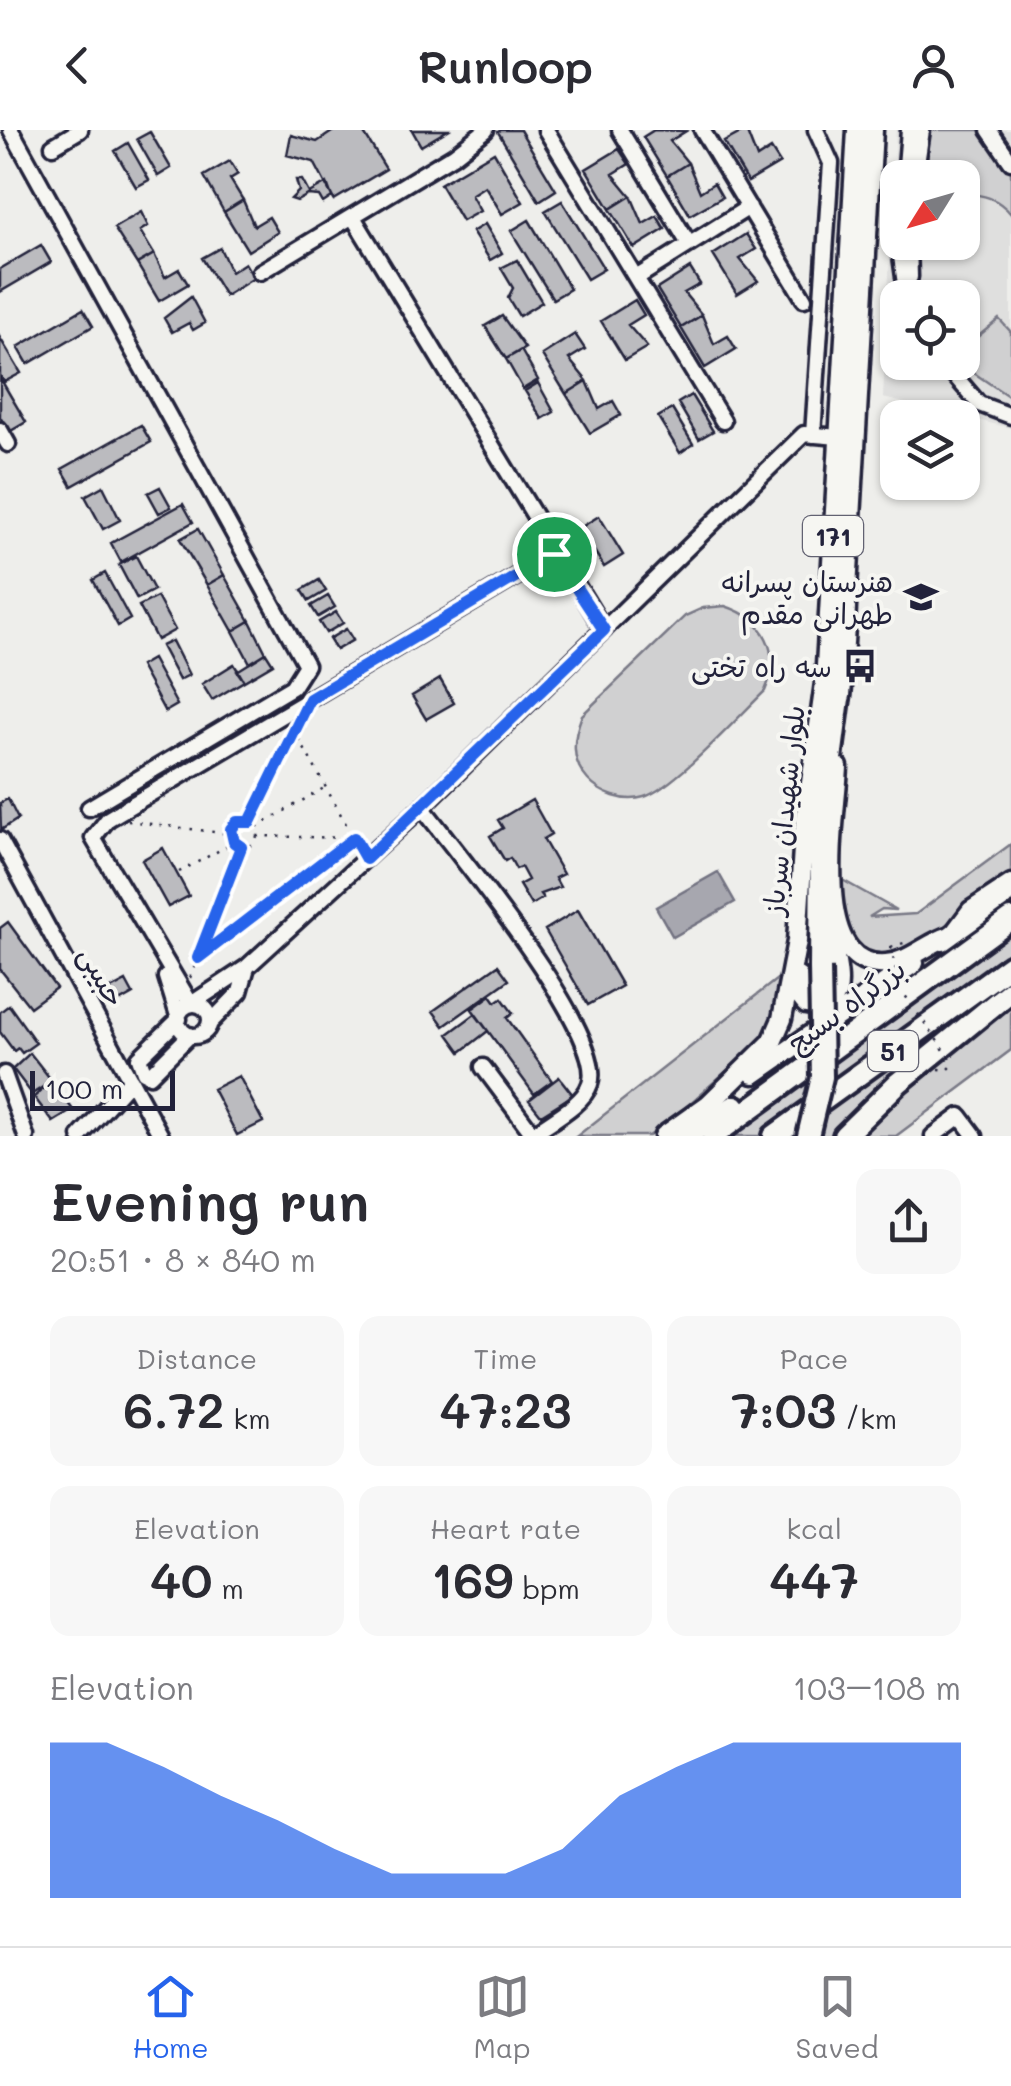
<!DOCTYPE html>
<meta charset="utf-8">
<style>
:root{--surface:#fff;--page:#f7f7f7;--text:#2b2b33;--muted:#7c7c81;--line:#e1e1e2;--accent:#2563eb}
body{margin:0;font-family:Mali,"Playpen Sans Arabic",sans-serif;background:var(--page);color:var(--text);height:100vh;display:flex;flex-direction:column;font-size:38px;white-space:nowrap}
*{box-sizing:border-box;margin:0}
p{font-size:32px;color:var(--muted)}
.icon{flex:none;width:55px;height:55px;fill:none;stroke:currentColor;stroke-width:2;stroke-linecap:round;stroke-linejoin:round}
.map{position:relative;height:1006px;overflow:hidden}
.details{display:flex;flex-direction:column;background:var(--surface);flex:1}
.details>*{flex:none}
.needle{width:65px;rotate:233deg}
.tools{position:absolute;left:880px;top:30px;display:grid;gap:20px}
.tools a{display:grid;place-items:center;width:100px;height:100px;border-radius:20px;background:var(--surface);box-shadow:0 2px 8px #0004;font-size:50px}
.scale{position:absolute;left:30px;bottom:25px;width:145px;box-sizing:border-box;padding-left:10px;border:5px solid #22223b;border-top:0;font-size:28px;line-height:35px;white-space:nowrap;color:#22223b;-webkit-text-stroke:8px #f6f6f2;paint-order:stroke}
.pin{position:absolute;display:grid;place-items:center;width:85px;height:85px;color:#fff;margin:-42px;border:5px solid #fff;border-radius:50%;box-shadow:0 2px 10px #0007}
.round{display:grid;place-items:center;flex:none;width:105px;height:105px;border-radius:20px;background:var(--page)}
.overview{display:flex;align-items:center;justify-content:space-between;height:170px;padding:0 50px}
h1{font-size:55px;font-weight:600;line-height:75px}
.figures{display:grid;grid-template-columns:repeat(3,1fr);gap:15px;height:170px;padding:10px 50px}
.figures div{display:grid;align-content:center;border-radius:20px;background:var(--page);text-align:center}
.figures b{font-size:50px;font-weight:600}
.figures small{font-size:28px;font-weight:400}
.figures p{font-size:28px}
.chart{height:280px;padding:20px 50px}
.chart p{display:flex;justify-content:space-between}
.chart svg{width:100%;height:180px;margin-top:10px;fill:var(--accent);opacity:.7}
header{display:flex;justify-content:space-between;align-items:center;height:130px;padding:0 50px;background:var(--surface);font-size:45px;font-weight:600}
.dock{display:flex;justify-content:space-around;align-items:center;height:140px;border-top:2px solid var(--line);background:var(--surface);font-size:28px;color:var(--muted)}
.dock a{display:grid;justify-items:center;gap:5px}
.dock .active{color:var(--accent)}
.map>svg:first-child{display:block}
.built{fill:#dfdfde;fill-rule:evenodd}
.green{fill:#d0d0d1;stroke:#797986;stroke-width:2.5}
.water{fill:#a7a7af;stroke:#727281;stroke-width:2.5}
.building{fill:#bbbbbf;stroke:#22223b;stroke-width:2.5}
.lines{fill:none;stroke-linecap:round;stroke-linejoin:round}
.minor-casing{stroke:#22223b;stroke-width:21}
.major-casing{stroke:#22223b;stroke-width:25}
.highway-casing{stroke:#22223b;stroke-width:28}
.path{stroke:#22223b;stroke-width:2.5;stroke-dasharray:2.5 8;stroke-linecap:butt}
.minor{stroke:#f6f6f2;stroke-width:14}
.major{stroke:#f6f6f2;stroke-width:18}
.highway{stroke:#f6f6f2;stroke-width:20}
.highway-bridge-casing{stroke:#22223b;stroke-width:28;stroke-linecap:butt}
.path-bridge{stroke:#22223b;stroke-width:2.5;stroke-dasharray:2.5 8;stroke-linecap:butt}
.highway-bridge{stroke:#f6f6f2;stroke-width:20}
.route-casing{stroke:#fff;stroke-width:20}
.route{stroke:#2563eb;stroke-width:12}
.labels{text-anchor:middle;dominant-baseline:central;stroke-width:8;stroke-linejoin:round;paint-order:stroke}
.shield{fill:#f6f6f2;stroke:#626272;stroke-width:2.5}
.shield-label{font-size:25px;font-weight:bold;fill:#22223b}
.poi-label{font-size:28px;fill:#22223b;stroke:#f6f6f2;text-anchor:end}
.street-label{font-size:28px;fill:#22223b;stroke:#f6f6f2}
</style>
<header><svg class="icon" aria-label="back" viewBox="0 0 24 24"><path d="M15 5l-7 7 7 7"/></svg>Runloop<svg class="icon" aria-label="person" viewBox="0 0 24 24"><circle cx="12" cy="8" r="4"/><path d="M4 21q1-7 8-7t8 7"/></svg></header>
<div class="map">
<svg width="1011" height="1006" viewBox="0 0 1011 1006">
<rect width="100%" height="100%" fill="#eeeeeb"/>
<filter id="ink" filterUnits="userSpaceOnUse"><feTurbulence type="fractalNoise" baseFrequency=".01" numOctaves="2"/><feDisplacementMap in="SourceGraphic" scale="20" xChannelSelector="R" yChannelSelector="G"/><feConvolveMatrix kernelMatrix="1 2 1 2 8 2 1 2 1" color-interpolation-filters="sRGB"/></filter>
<g filter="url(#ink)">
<path class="built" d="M896,0H1011V298L883,268ZM898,48H962V112H898ZM898,168H962V232H898Z"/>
<path class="green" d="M923,0H983L1011,39V84C997,67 983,65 963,63L962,48H911Z
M999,189L1011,202V268L959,233L963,219Z
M725,476C765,489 782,522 765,561C739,586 674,658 644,667C624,673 601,664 588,650C570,630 573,608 582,585L685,486L703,478Z
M1011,714V746L921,816L881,831L846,811L837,747L896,780L882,779L869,787L916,784Z
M1011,802V827L762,1006H729Z
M786,842L767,905L669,992L649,1006H577Z
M1011,845V853L836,1006H813L820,983Z
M1011,877V920L896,1006H851L966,908Z"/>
<path class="water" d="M718,742L735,772L673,807L656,777Z"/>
<path class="building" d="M335,0H362L386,39L334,70L314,32L287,25L291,5L317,12Z
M412,0H448L421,16Z
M501,0H520L556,60L539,71L498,2Z
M654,0L686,1L670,11L688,33L667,46L643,7Z
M746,0L757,28L771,19L780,33L748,52L724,12Z
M150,2L171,38L158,46L137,9Z
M128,13L149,50L136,57L115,21Z
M619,19L629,34L613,44L631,66L610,79L586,39Z
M494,22L523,72L502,84L485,56L471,65L480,81L462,91L440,54Z
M230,31L238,44L230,49L243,70L224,82L204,46Z
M688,33L700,62L714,53L722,67L690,85L667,46Z
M296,50H302L309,63L327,53L332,67L323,73L319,66L308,65L297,71L291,69L299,61Z
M631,66L643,94L657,86L665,99L634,118L610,79Z
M243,70L254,96L269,87L278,102L248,121L224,82Z
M562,71L604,139L587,149L545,81Z
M141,82L148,96L140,101L154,124L137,134L114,98Z
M529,90L570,159L553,169L511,101Z
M485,94L502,123L490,130L472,102Z
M746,104L756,119L740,129L758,151L737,164L713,125Z
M41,115L51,132L0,162V139Z
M220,118L231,142L245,133L254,148L225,166L202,128Z
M154,124L165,147L179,139L188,154L159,171L137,134Z
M517,130L542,172L519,186L508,168L513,158L501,138Z
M690,138L700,154L684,163L702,185L681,198L657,159Z
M191,167L205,193L193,200L189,193L172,202L164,188Z
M635,170L644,185L628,195L647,217L625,230L601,191Z
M83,179L93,196L28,234L18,217Z
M702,185L714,214L728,206L736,219L705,238L681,198Z
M502,186L525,218L506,229L485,196Z
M575,204L585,219L569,229L587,251L566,264L542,225Z
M0,208L21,243L4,252L0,245Z
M521,220L538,250L523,259L506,229Z
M0,248L26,292L9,302L0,287Z
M587,251L599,279L613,271L621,285L590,303L566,264Z
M538,253L554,282L542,289L525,261Z
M691,265L713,301L699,309L678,273Z
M672,279L693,314L680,323L658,287Z
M141,295L151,312L72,356L62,339Z
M103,356L120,390L103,399L85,366Z
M160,357L171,377L159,383L148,363Z
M183,374L193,392L121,432L111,413Z
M599,386L623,425L604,437L580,398Z
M198,399L224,445L207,455L180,409Z
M136,426L154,460L137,469L119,435Z
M105,443L130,489L118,496L93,450Z
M224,445L250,491L233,501L207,455Z
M319,450L326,461L309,471L302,460Z
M328,466L335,477L318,487L311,476Z
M157,467L175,500L157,510L139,476Z
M336,482L343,493L326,503L319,492Z
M250,491L266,523L250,533L233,501Z
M346,499L353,510L336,520L329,509Z
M172,511L189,545L179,550L161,516Z
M266,523L273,534L244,551L237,541Z
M152,529L177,575L165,582L140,536Z
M234,534L244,551L212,570L202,554Z
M440,549L454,573L426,589L412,566Z
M8,669L18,689L1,700L0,673Z
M532,670L551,704L543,709L563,744L555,748L560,757L540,764L543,768L531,775L519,755L528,750L521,737L516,739L510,728L505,731L490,706L503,698L498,690Z
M163,718L189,766L168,777L142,730Z
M578,780L622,856L588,875L545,800Z
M8,792L56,858L30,877L0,839V798Z
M498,835L509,850L444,896L433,881Z
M126,851L133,864L117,873L109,860Z
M491,865L496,872L502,868L513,883L507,888L552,951L534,964L472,879Z
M9,875L36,913L22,923L18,918L14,921L0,902V882Z
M475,884L488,901L461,922L448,904Z
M30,923L52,951L32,964L13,939Z
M239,946L263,992L237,1005L213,959Z
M559,947L573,965L541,985L529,970Z
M52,951L73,980L53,992L34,967Z"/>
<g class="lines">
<g class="minor-casing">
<path id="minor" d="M11,0L306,535L292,557L89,678
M546,0L723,291
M620,0L689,114
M702,0L804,169
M989,0L1011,32
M53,16L80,0
M905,48L909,0
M915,48L922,0
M353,87L604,500
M899,112L907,168
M909,112L910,147
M260,142L454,25L486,0
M636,148L749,77
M943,232L979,274L1011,286
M0,300L8,314
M813,305L831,33L816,0
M554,424L108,689L93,708L191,874L247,837L422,677L804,304L839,307
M422,677C455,721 608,904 590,954C583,975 550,991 533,1004L483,937
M0,710L161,1006
M955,799L970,779L1011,752
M166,847L179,889L139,928L144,942L150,945L190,905
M178 890a16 16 0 1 1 32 0a16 16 0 1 1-32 0Z
M210,893L240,862L247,837
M4,944L26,1006
M80,1006L131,950
M933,1006L960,986L975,1006"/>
</g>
<g class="major-casing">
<path id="major" d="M841,566L873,0
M838,637C836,685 807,840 886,834C911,832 927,813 950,806
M943,811L1011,762
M798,847V864L806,874C856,885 833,829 831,803
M754,944L914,833
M708,975L772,912L782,889L797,811L804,703L825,553L857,0
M664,1006L716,969"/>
</g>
<g class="highway-casing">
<path id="highway" d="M820,838L821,706L841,553
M686,1006L735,976
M713,1006L1011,789
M774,1006L1011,835
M844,1006L898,953L1011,861"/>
</g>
<path class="path" d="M294,600L360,719
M231 704a13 13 0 1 1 26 0a13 13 0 1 1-26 0Z
M128,691L230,704
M250,692L300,590
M257,697L324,658
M257,706L351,708
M179,742L231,714
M891,817L904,813
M197,828L354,708
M190,848L241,717
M939,939L948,940L954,934"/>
<use href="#minor" class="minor"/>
<use href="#major" class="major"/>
<use href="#highway" class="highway"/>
<g class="highway-bridge-casing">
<path id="highway-bridge" d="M808,1006L822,947L820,838"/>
</g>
<path class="path-bridge" d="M891,817L899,857L954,934"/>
<use href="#highway-bridge" class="highway-bridge"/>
</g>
</g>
<g class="lines" filter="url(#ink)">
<g class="route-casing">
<path id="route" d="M554,424L604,500L366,729L354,708L198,828L241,717L234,712L231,699L237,692H250L310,569Z"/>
</g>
<use href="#route" class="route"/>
</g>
<defs>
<g id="school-bare" transform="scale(2.7)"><path d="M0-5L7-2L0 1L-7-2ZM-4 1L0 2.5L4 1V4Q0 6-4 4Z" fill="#22223b" stroke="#f6f6f2" stroke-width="2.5" paint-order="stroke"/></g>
<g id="bus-bare" transform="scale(2.7)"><path d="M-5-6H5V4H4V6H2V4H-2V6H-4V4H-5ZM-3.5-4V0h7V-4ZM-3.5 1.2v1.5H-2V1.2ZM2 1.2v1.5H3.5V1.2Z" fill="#22223b" stroke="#f6f6f2" stroke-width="2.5" paint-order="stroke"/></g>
</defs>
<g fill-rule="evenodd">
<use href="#school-bare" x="921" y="467"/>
<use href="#bus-bare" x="860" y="536"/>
</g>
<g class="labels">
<g class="shield">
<rect x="803" y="386" width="60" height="40" rx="8"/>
<rect x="868" y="901" width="50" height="40" rx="8"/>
</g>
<g class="shield-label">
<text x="833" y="406">171</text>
<text x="893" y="921">51</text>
</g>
<g class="poi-label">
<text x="893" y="451">هنرستان پسرانه<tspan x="893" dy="32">طهرانی مقدم</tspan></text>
<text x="832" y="536">سه راه تختی</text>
</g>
<g class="street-label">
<text transform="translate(783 680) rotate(-84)">بلوار شهیدان سرباز</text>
<text transform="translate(103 846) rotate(61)">حبیبی</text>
<text transform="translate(846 875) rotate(-36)">بزرگراه بسیج</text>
</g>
</g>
</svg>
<div class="tools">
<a><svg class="needle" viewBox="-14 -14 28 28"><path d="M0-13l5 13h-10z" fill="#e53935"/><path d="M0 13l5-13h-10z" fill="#7c7c81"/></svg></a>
<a><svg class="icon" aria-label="locate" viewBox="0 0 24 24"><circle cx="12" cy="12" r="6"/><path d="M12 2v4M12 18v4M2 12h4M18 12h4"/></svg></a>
<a><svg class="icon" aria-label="layers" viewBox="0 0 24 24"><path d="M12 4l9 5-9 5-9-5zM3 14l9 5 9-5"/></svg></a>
</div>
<div class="scale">100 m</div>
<div class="pin" style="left:554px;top:424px;background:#1e9e55"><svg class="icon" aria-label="arrive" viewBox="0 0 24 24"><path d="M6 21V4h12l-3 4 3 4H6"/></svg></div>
</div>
<section class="details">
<div class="overview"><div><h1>Evening run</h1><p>20:51 · 8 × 840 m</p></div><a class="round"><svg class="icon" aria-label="share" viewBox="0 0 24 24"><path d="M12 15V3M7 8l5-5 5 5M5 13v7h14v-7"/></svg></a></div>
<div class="figures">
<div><p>Distance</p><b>6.72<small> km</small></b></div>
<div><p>Time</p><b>47:23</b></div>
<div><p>Pace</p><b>7:03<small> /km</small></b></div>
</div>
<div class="figures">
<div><p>Elevation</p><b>40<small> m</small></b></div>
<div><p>Heart rate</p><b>169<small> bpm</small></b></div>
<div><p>kcal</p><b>447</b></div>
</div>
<div class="chart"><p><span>Elevation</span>103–108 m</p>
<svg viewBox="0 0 160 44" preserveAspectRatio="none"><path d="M0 44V6L10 6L20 12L30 19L40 25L50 32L60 38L70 38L80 38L90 32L100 19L110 12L120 6L130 6L140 6L150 6L160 6V44z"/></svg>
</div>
</section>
<nav class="dock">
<a class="active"><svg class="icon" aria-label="home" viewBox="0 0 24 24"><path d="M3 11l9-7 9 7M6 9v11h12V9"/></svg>Home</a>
<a><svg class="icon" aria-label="map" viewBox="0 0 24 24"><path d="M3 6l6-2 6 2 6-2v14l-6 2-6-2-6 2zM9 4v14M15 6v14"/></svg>Map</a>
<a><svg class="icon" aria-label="saved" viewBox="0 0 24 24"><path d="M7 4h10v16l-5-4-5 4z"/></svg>Saved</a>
</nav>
